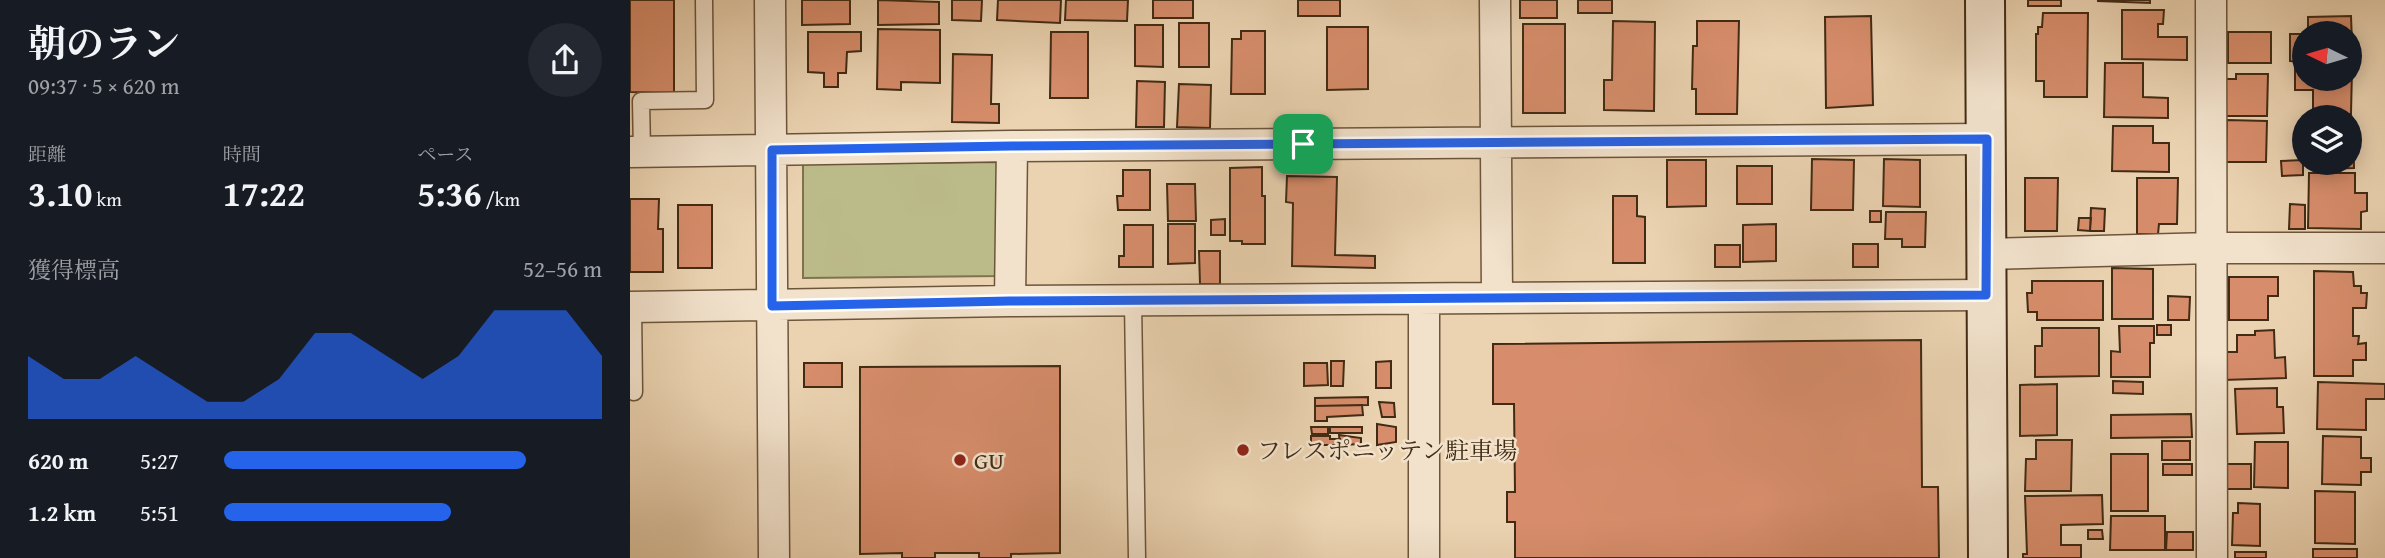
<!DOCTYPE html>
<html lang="ja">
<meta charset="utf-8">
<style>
:root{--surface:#171b24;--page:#242831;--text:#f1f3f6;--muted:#9ea1a6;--accent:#2563eb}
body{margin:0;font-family:"Gentium Book Plus","Noto Serif JP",serif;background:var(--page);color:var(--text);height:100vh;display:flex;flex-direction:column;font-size:26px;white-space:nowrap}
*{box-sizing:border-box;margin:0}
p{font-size:23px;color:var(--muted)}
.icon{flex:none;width:38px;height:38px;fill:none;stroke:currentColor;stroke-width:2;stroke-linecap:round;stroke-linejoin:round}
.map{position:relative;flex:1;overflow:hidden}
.sheet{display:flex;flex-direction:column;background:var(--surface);width:630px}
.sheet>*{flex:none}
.needle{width:46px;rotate:275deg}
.controls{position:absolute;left:1662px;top:21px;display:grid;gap:14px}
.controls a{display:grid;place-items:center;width:70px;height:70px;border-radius:50%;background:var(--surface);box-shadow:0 4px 18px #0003;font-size:35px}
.pin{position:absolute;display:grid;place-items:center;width:60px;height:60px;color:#fff;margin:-30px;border-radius:14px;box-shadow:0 4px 10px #0006}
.round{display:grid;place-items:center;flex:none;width:74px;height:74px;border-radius:37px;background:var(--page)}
.summary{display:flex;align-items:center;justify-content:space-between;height:119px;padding:0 28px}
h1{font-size:38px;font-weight:700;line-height:52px}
.figures{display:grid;grid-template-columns:repeat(3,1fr);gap:10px;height:119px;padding:7px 28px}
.figures div{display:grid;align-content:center}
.figures b{font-size:35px;font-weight:700}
.figures small{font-size:19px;font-weight:400}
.figures p{font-size:19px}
.chart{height:196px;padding:14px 28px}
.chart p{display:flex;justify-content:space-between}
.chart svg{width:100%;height:126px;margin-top:7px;fill:var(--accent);opacity:.7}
ul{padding:0 28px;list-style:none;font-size:23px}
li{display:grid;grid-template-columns:112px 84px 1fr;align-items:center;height:52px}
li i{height:18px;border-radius:9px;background:var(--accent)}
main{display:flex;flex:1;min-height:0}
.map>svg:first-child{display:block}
.green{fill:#bbbb89;stroke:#7e734e;stroke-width:2}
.building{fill:#d78d6b;stroke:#412b14;stroke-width:2}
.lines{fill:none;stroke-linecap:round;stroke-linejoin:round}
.lane-casing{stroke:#6c553b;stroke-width:19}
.street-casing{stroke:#6c553b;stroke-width:33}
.secondary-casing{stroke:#412b14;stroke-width:42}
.lane{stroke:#f2e2cc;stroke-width:16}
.street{stroke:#f2e2cc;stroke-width:30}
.secondary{stroke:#f2e2cc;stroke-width:38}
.route-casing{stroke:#fff;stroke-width:14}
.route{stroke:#2563eb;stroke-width:9}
.poi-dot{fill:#8f2418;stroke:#f2e2cc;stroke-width:2.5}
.labels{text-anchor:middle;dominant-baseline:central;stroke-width:5;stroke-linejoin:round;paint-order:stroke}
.poi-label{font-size:24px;fill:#412b14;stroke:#f2e2cc;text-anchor:start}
</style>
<main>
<section class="sheet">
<div class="summary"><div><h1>朝のラン</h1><p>09:37 · 5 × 620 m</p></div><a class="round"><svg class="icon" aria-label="share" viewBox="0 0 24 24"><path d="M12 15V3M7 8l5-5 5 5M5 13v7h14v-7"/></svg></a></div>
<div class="figures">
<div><p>距離</p><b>3.10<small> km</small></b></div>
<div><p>時間</p><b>17:22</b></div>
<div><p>ペース</p><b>5:36<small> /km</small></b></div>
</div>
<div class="chart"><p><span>獲得標高</span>52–56 m</p>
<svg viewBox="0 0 160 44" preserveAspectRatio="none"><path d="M0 44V22L10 30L20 30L30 22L40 30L50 38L60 38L70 30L80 14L90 14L100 22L110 30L120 22L130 6L140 6L150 6L160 22V44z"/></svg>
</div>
<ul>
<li><b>620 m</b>5:27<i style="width:80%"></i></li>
<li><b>1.2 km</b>5:51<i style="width:60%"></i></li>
</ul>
</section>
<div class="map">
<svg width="1755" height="558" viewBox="0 0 1755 558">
<rect width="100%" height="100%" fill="#ebd3b1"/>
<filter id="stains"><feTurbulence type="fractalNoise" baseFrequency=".00286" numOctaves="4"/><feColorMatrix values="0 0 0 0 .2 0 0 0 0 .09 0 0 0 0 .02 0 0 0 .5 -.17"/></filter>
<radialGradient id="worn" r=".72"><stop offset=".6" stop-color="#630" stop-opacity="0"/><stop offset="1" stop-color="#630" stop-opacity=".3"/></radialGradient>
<path class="green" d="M369,162L370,276L173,278V164Z"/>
<path class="building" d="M0,0H44V93L0,92Z
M172,0H220V24L172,25Z
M248,0L309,2V24L248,25Z
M322,0H352L351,21L322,20Z
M368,0H431L430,23L367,20Z
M436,0H498L497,21L435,20Z
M523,0H563V18H523Z
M668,0H710V16H668Z
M890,0H927V18H890Z
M948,0H982V13H948Z
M1398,0H1431V6H1398Z
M1468,0H1520V3L1468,1Z
M1492,10H1534L1533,24H1528V37H1557V60L1492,59Z
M1413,13H1458L1457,97H1414V81H1406V34H1408V27H1412Z
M1241,16L1243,105L1196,108L1195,17Z
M1721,16L1722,43L1720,33H1678V17Z
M983,21L1025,22L1024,111L974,110V80H982Z
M1067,21H1109L1107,114H1066V89H1062L1063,46H1067Z
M549,23H579V67H549Z
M893,24H935V113H893Z
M505,25H533V67L505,66Z
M697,27H738V89L697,90Z
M248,29L310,30V83L271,82V90L247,89Z
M611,31H635V94H601L602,39H611Z
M178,32H231V51L217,52L216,73H208V87H194V73L178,72Z
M421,32H458V98H420Z
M1598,32H1641V63H1598Z
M1660,34H1675V62L1660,61Z
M323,54L362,55L361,104H369V123L322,122Z
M1475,63H1513V97L1538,98V118L1474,117Z
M1665,68H1675V79H1720L1722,69L1721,114L1683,113V90H1665Z
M1606,74H1638L1637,116H1595L1594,79H1606Z
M507,81L535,82L534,127H506Z
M549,84L581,85L580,128L547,127Z
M1597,120L1637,121L1636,162H1596Z
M1720,121H1723L1724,168L1681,169V163H1720Z
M1483,126H1523V143H1539V172L1482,171Z
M1182,159L1224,160L1223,210H1181Z
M1254,159L1290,160V207L1253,206Z
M1037,160H1076V206L1037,207Z
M1673,160V175L1652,176L1651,161Z
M1107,166H1142V204H1107Z
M632,167V196H635V244H612V241H600V168Z
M493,170H520V210H488L487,196H493Z
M1679,173H1725V193H1737V211L1731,212V229L1678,228Z
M657,176L707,177L705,255L745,256V268L662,266L663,203L656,202Z
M1395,178H1428L1427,231H1395Z
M1507,178H1548L1547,224H1529L1528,234H1507Z
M537,184H565L566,221H538Z
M983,196H1007V216L1015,217V263H983Z
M0,199H29L28,229H33V272H0Z
M1660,204L1675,205V229H1659Z
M48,205H82V268H48Z
M1461,208L1475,209L1474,231H1460Z
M1240,211H1251V222H1240Z
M1256,212H1296L1295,247H1272V239H1255Z
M1449,218H1461L1460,231L1448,230Z
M595,219V235H581V220Z
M538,224H565V263L538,264Z
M1146,224V261L1113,262V225Z
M494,225H523V267H489V256H494Z
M1223,244H1248V267H1223Z
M1085,245H1110V267H1085Z
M569,251H590V284H570Z
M1482,268L1523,269V319H1482Z
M1684,271L1723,272L1724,286H1731V293H1737L1736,308H1723V336H1729L1728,344L1736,343V360H1723V376H1684Z
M1599,277H1648V296H1638V320H1599Z
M1402,281H1473V320H1407V312H1398L1397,293H1402Z
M1538,296L1560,297L1559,320H1538Z
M1527,325H1541V335H1527Z
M1489,326H1524V343H1520V377H1481V351L1490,352Z
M1412,328H1469V376L1405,377V346H1412Z
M1644,330L1645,358L1655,357L1656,378L1593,380L1592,352H1607V335H1625V331Z
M1291,340L1292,487H1308L1309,558H885V522H877V492H885L884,404H863V344Z
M701,361H714L713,386H701Z
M761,361V388H746V362Z
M174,363H212V387H174Z
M674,363H697L698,385L674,386Z
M430,366V553L381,554V558H349V553H305V558H272V553L230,554V367Z
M1483,381L1513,382V394L1483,393Z
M1688,382L1755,384V399H1736V430L1687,429Z
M1427,384V435L1390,436V385Z
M1647,388V407H1653L1654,433L1607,434L1605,389Z
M738,397V405L685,406V398Z
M749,402L764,403L765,417H752Z
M732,405L733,415L697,417V421H685V406Z
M1561,414L1562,437L1481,438V415Z
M747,424L766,427V442L747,445Z
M681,427H698V434H682Z
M700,427H732V433H700Z
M709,435L731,438V444L710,445Z
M681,436H700V439H710V445H681Z
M1693,436L1731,437V458H1741V472H1731V485L1692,484Z
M1406,440H1442L1441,491H1395L1396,459H1406Z
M1532,441H1560V460H1532Z
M1625,442H1658V488L1624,487Z
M1481,454H1518V511H1481Z
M1533,464H1562V475H1533Z
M1597,464H1621V489H1597Z
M1685,491L1725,492V544L1685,543Z
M1472,495L1473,524L1431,525V545H1451V558H1393V554H1397L1395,496Z
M1608,503L1630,504V546L1602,545L1603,513H1608Z
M1481,516H1535V550H1480Z
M1458,530H1472L1473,539H1458Z
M1537,532H1563V550H1536Z
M1683,549H1727V558H1683Z
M1605,552H1636V558H1605Z"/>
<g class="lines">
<g class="lane-casing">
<path id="lane" d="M12,151L11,101L75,100L74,0
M503,302L507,558
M3,307L4,392"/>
</g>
<g class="street-casing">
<path id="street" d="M140,0L144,558
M865,0L867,298
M1581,0L1582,558
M0,152L382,146L1357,139
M1356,254L1582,248H1755
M380,301L382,146
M0,307L380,301L1356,295
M794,558V300"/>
</g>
<g class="secondary-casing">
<path id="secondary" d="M1355,0L1358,558"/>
</g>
<use href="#lane" class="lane"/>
<use href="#street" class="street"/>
<use href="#secondary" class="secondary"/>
</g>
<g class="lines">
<g class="route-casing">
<path id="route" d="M1357,139L1356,295L380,301L142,306V150L382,146Z"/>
</g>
<use href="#route" class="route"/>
</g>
<g class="poi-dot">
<circle cx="613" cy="450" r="7"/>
<circle cx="330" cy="460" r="7"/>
</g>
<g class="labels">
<g class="poi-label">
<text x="627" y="450">フレスポニッテン駐車場</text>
<text x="344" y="460">GU</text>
</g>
</g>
<rect width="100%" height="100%" filter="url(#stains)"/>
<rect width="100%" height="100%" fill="url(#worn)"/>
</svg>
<div class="controls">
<a><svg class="needle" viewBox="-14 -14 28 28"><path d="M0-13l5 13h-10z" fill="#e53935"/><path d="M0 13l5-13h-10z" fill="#9ea1a6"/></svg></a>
<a><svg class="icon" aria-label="layers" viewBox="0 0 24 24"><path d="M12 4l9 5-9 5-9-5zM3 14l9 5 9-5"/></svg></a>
</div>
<div class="pin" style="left:673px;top:144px;background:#1e9e55"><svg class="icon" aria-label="arrive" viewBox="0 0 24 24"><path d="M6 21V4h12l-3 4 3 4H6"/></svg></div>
</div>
</main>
